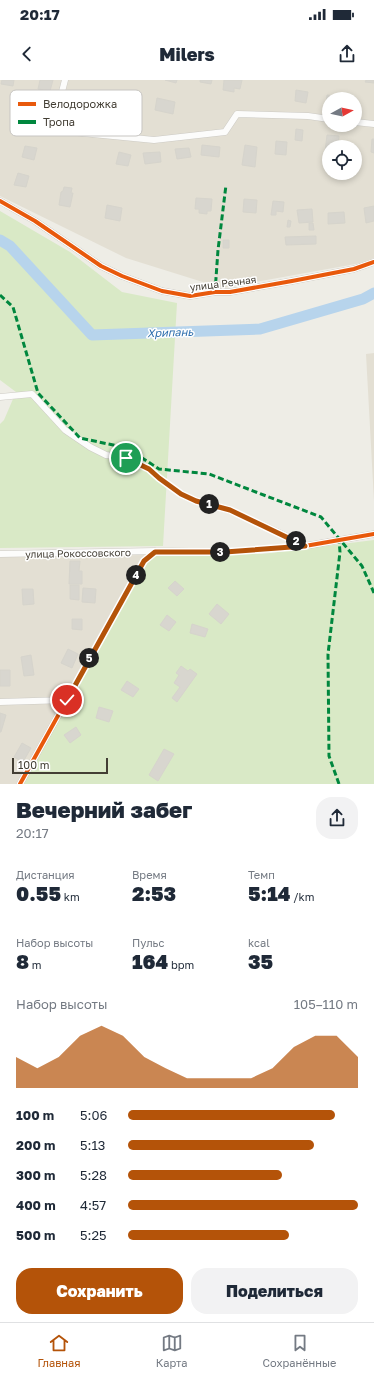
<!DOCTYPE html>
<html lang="ru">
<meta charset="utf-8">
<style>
:root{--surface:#fff;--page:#f2f2f3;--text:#1f2937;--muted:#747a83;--line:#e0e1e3;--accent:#b45309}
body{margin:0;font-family:"Golos Text",sans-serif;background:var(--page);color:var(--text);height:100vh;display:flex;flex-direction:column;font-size:15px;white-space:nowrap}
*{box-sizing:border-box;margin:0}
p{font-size:13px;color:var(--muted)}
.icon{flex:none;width:22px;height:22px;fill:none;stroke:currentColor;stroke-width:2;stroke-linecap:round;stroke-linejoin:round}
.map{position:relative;height:704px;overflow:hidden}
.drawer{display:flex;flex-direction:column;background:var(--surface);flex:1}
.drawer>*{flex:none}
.needle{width:26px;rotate:82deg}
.buttons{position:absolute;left:322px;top:12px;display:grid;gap:8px}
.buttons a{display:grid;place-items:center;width:40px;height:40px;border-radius:50%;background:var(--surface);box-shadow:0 2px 6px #0003;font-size:20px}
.scale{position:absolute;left:12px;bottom:10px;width:96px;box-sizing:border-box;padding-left:4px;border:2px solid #433e34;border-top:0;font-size:11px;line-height:14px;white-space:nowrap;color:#433e34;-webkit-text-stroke:3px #fff;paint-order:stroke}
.pin{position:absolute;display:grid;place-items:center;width:34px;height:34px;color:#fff;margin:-17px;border:2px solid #fff;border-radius:50%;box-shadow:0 1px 4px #0007}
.km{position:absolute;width:20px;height:20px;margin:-10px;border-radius:50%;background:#222;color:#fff;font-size:11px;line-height:20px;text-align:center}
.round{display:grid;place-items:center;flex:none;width:42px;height:42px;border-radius:16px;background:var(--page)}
.overview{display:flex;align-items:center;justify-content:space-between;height:68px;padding:0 16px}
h1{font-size:22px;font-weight:800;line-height:30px}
.figures{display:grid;grid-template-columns:repeat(3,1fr);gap:6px;height:68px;padding:4px 16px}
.figures div{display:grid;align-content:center}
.figures b{font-size:20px;font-weight:800}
.figures small{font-size:11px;font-weight:400}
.figures p{font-size:11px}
.chart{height:112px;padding:8px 16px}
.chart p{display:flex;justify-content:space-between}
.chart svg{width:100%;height:72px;margin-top:4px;fill:var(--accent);opacity:.7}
.action{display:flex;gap:8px;margin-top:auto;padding:8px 16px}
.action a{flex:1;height:46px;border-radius:16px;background:var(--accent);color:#fff;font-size:16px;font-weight:800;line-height:46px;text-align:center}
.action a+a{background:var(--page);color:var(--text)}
ul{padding:0 16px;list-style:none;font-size:13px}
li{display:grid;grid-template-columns:64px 48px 1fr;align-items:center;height:30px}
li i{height:10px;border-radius:5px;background:var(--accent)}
.status{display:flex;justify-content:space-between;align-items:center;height:28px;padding:0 20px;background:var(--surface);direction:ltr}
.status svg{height:11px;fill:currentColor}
header{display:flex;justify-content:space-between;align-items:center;height:52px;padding:0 16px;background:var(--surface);font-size:18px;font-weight:800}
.tab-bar{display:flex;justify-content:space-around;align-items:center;height:56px;border-top:1px solid var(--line);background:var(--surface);font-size:11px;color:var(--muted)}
.tab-bar a{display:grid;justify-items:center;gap:2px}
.tab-bar .on{color:var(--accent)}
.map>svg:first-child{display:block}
.residential{fill:#e3dfd3;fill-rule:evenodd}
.green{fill:#d9e9c6}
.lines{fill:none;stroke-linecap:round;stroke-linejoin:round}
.river{stroke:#b7d4ec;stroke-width:11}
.building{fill:#d8d6cf;stroke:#d6d4cc}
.street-casing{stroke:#cccac4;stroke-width:7}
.street{stroke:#fcfcfb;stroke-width:6}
.quiet{stroke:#00873e;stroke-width:3;stroke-dasharray:6 3;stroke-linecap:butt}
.cycleway-casing{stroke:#fff;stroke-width:6}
.cycleway{stroke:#e8590c;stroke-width:4}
.route-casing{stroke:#fff;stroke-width:8}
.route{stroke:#b45309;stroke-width:5}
.labels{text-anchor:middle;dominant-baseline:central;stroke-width:3;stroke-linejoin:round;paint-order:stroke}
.street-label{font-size:10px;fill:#433e34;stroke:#fff}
.water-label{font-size:11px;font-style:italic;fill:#2e6fae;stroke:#fff}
.key{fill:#fff;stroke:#c7c5c2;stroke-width:1}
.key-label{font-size:11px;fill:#433e34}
</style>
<div class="status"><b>20:17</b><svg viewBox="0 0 49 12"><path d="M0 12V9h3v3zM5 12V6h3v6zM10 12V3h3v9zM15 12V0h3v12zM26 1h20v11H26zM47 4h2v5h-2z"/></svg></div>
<header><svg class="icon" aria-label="back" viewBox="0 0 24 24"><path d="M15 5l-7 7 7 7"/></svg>Milers<svg class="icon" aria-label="share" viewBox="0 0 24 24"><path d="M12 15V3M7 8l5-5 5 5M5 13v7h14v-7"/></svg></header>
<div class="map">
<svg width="374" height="704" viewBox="0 0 374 704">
<rect width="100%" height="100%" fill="#eeede6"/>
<path class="residential" d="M0,0H374V178L361,183L222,208L126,178L0,116ZM329,19H355V45H329ZM329,67H355V93H329Z
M374,273V421L366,274Z
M145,475L64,617L0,619V477Z
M61,623L16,704H0V625Z"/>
<path class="green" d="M0,131L70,172L122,212L177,223L163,466L0,468V344L4,340L16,312L0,300Z
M374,460V704H23L146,482L158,474H262Z"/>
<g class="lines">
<path class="river" d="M0,160L10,166L92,255L260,249L363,219L374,213"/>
</g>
<path class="building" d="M2,0H14L13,6L1,4Z
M40,0H53L50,11L38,9Z
M165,0H177L176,3Z
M200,0H212L211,4L200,2Z
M224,0H242L240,9L234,8V12L223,10Z
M366,0H374V3L365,2Z
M296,10L308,12L306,23L295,21Z
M327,15L335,16V19H329V25H326Z
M157,18L175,22L173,34L155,30Z
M296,49L303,50L302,61L295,60Z
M327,55L339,56L338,67H329V72H325Z
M372,59H374V73L371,72Z
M276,61L287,62L286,75L275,74Z
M202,65L220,67L219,77L201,75Z
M245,65L257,67L255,87L242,85Z
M25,66L37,68L34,80L22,77Z
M189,68L191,77L177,79L175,69Z
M119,72L131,75L128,86L116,84Z
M160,72L161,82L145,84L143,73Z
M18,93L29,96L26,107L14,105Z
M64,107L72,108L71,113H73L70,127L59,125L61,112L63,111Z
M196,118L212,119L211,131H207V134L199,133V129H195Z
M244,119L257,120L256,133L243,132Z
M273,121L284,122L283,132L276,131V135H271Z
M107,125L122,128L120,141L105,138Z
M374,126V141L366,143L364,128Z
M312,129L313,142L299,143L297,130Z
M344,132L345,143L328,144V133Z
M288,140L291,141L290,147H287Z
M309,143H313L314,150H309Z
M316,156V164L286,165L285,157Z
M223,160H229V168H223Z
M70,481H80L79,491H82V504H69Z
M175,501L184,509L177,516L168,508Z
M70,505H79V520L70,519Z
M83,508L96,509L95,523L82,522Z
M22,509H33L34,524L23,525Z
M217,524L229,534L221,544L209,534Z
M167,535L176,542L169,551L160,545Z
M72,539H82V550L72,549Z
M192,544L208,549L205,557L190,553Z
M68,569L78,574L72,588L61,583Z
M31,575L34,595L24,596L21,577Z
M181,586L188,591L190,589L197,594L177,622L172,618L180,607L174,603L179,595L176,593Z
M0,590H10V606H0Z
M127,601L139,609L133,617L121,610Z
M99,627L113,631L109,642L96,638Z
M0,633L6,635L1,652H0Z
M76,647L81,655L70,663L64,655Z
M22,663L31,668L23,682L14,677Z
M164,669L174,674L158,701L149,695Z"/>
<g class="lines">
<g class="street-casing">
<path id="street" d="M65,0L56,35V45L62,51L154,60L225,52L237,34L308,36L329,39
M355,42L374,44
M0,121L35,141L101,186L122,196L162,211L190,216L215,212H230L292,201L354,189L374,182
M0,317L32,314L65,350L90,367L106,375L126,378L149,389L159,398L181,414L196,421L230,430L305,465
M0,474L155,471
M0,622L67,620
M20,704L144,481L155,471L225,472L305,466L374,454"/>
</g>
<use href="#street" class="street"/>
<path class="quiet" d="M215,212L218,170L226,105
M0,215L13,227L38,313L80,358L127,368L159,389L209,394L321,437L362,486L374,513
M339,704L329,676L328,574L340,472L339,460"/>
<g class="cycleway-casing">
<path id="cycleway" d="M0,121L35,141L101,186L122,196L162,211L190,216L215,212H230L292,201L354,189L374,182
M20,704L144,481L155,471L225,472L305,466L374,454"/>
</g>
<use href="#cycleway" class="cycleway"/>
</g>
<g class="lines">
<g class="route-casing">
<path id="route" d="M67,620L144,481L155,472H225L305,466L230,430L196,421L181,414L159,398L149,389L126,378"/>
</g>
<use href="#route" class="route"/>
</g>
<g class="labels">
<g class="street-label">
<text transform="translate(223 203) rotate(-7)">улица Речная</text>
<text transform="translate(78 473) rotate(-1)">улица Рокоссовского</text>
</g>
<g class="water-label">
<text transform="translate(170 252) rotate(-2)">Хрипань</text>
</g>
</g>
<rect x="10" y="10" width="132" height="46" rx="6" class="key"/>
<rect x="18" y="22" width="18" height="4" fill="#e8590c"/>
<rect x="18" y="40" width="18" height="4" fill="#00873e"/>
<g class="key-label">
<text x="43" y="28">Велодорожка</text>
<text x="43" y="46">Тропа</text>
</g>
</svg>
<div class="buttons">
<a><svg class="needle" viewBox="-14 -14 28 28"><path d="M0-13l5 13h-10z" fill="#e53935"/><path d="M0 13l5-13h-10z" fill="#747a83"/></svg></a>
<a><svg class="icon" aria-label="locate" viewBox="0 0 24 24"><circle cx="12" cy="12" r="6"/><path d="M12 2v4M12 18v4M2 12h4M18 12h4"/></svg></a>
</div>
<div class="scale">100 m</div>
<div class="pin" style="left:126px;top:378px;background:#1e9e55"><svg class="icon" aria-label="arrive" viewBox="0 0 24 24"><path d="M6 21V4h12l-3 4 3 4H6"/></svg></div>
<div class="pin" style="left:67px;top:620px;background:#d93025"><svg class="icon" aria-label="check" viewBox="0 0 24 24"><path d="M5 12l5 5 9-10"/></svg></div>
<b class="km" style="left:209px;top:424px">1</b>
<b class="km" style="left:296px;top:461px">2</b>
<b class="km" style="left:220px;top:472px">3</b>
<b class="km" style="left:136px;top:495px">4</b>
<b class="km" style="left:89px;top:578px">5</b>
</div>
<section class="drawer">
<div class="overview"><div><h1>Вечерний забег</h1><p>20:17</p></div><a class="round"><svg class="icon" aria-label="share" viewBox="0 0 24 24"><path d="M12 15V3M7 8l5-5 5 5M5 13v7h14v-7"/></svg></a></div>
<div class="figures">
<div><p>Дистанция</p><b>0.55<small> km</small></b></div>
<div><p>Время</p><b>2:53</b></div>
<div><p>Темп</p><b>5:14<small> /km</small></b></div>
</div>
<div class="figures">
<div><p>Набор высоты</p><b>8<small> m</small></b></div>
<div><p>Пульс</p><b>164<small> bpm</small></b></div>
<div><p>kcal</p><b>35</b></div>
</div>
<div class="chart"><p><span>Набор высоты</span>105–110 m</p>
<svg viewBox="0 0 160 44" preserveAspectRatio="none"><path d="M0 44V25L10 32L20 25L30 12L40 6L50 12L60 25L70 32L80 38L90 38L100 38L110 38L120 32L130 19L140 12L150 12L160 25V44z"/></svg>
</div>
<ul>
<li><b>100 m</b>5:06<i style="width:90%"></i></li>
<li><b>200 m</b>5:13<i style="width:81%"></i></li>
<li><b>300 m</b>5:28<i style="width:67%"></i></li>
<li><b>400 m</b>4:57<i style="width:100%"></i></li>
<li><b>500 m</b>5:25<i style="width:70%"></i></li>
</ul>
<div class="action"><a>Сохранить</a><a>Поделиться</a></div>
</section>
<nav class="tab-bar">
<a class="on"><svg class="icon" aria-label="home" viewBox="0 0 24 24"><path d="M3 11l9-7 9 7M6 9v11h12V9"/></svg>Главная</a>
<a><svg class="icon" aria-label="map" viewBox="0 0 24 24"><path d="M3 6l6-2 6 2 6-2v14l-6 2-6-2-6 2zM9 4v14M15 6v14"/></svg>Карта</a>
<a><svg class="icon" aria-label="saved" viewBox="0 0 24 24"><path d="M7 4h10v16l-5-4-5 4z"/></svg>Сохранённые</a>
</nav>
